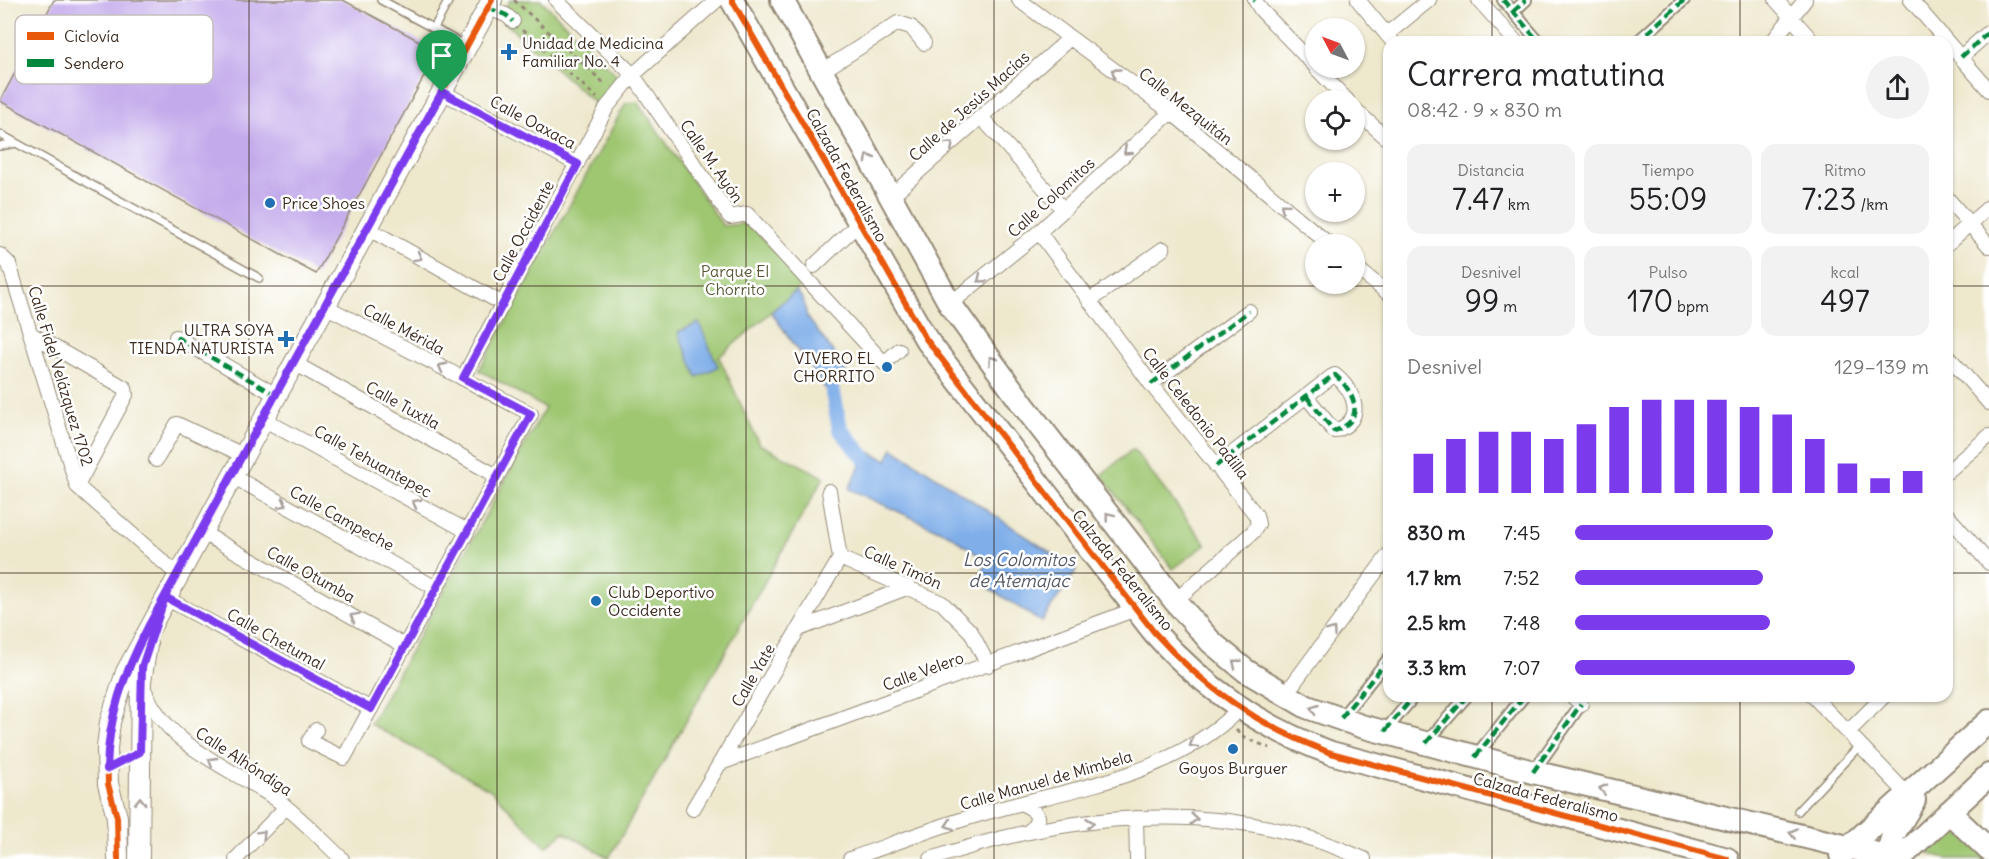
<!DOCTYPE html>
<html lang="es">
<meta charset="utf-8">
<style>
:root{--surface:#fff;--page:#f2f2f2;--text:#202124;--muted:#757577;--accent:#7c3aed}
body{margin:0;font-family:Delius,sans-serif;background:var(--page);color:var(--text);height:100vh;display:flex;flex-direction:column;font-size:22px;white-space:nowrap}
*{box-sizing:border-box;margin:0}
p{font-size:20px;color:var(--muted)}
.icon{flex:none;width:33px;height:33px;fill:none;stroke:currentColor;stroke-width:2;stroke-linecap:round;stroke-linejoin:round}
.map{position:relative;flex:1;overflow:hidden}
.details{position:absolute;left:1383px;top:36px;width:570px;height:666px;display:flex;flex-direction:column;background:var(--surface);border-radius:18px;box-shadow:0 2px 4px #0004}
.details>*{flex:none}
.needle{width:39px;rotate:311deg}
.controls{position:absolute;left:1305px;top:18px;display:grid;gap:12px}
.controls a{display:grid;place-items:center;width:60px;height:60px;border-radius:50%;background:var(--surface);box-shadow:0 2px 4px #0004;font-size:30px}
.pin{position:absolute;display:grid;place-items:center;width:51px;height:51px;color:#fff;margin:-62px -26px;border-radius:50% 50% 50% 0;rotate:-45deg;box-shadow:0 0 6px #0007}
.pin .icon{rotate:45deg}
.round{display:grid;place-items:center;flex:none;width:63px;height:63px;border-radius:32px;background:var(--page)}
.overview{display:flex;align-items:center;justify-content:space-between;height:102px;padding:0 24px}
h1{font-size:33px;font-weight:600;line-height:45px}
.metrics{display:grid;grid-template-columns:repeat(3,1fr);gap:9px;height:102px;padding:6px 24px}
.metrics div{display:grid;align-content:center;border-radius:15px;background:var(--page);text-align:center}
.metrics b{font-size:30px;font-weight:600}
.metrics small{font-size:16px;font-weight:400}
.metrics p{font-size:16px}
.chart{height:168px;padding:12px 24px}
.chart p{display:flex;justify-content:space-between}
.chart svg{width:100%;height:108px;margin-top:6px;stroke:var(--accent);stroke-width:6}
ul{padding:0 24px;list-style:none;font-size:20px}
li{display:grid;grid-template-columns:96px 72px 1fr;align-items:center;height:45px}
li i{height:15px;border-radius:8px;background:var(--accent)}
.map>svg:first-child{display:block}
.green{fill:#9fc772;stroke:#6d7848;stroke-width:1.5}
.water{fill:#7faee9;stroke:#5d6c84;stroke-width:1.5}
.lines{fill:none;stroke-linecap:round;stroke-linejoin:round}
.canal{stroke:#7faee9;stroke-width:16}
.building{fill:#c3aaeb}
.service-casing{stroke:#948976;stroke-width:10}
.pedestrian-casing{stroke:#948976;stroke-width:14}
.minor-casing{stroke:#948976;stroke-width:16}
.secondary-casing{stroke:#948976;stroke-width:22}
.primary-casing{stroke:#948976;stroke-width:26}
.path{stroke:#948976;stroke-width:3;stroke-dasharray:4.5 4.5;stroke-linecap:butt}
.service{stroke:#fff;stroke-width:7}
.pedestrian{stroke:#fff;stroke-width:10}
.minor{stroke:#fff;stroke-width:14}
.secondary{stroke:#fff;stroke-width:20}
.primary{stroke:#fff;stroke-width:22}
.quiet{stroke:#00873e;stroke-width:4.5;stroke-dasharray:9 4.5;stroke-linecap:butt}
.cycleway-casing{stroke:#fff;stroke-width:10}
.cycleway{stroke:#e8590c;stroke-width:6}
.oneway{stroke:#a79f9a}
.route-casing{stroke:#fff;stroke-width:12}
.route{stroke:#7c3aed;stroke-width:8}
.grid{fill:none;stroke:#3b2a1e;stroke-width:1.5;stroke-opacity:0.55}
.poi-dot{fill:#1f6fb2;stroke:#fff;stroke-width:2}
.labels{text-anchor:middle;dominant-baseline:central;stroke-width:5;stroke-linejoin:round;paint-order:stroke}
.poi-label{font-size:16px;fill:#3b2a1e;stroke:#fff;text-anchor:start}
.street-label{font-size:16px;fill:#3b2a1e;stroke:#fff}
.park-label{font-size:16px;fill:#595937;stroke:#fff}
.water-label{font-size:18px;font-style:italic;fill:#535865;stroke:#fff}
.key{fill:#fff;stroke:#c4bfbc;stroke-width:1.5}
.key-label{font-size:16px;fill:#3b2a1e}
</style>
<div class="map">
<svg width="1989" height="859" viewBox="0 0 1989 859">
<rect width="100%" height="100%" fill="#fff"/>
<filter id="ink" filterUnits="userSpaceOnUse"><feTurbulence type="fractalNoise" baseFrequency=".0167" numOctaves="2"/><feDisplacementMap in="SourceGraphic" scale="12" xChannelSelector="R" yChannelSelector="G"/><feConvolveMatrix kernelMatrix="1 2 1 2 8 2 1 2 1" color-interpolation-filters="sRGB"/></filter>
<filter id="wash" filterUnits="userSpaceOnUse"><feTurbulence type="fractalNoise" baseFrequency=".008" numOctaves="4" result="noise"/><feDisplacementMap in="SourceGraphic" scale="24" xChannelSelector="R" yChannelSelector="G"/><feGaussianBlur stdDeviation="1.35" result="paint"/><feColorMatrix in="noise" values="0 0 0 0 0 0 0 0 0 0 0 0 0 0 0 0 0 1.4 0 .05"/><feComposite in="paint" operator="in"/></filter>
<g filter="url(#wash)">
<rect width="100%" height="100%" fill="#eee8cd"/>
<path class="green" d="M510,0H541L617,75L598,106L500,18Z
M638,102L723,226L748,223L805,283L719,357L759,444L824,477L609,858L564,832L546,847L491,790L370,724L545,408L479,370L626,103Z
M1133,449L1206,544L1173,569L1101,475Z
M1951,822L1989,859H1948L1920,850Z"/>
<path class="water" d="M796,291L803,299L807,317L846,369L835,391L830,395L771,312Z
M699,323L718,367L697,377L678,332Z
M893,448L1077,570L1041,622L977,580L988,562L950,535L849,489L867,451L887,460Z"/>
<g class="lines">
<path class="canal" d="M833,393L840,429L864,457"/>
</g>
<g id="blocks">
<path class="building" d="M54,0H343L438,51L316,274L0,101Z"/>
</g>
</g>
<g filter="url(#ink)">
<use href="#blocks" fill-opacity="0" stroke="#948976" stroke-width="1.5"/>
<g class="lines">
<g class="service-casing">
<path id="service" d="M381,0L464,45
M434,28L449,0
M0,134L259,278
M0,146L16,143
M1798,811L1860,745"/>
</g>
<g class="pedestrian-casing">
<path id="pedestrian" d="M1503,0L1539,42
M1513,12L1526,0
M1637,42L1684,0
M1341,718L1389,658
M1385,731L1414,696
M1426,743L1467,696
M1475,757L1524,696
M1533,772L1581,704"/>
</g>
<g class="minor-casing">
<path id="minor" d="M556,0L633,75L730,217L747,214L884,363L899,350
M1019,0L1171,112L1329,244
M1255,0L1261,10L1316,67
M1358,0L1393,42
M1479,0L1516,42
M1776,0L1813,42
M1911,0L1989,90
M488,8L506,15L513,21
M1387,34L1429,0
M1772,42L1805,0
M1961,57L1989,32
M1316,68L1347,100
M822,71L898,23L911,27L924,43
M442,92L577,164
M1354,109L1389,140
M982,118L1063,209
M890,197L1069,39
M1947,198L1989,246
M367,228L503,304
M1039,232L1151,384L1256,515L1258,524L1253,532L1175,601
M1947,244L1989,207
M0,255L9,264L77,486L177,574
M814,266L859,223
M1354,266L1389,294
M1089,301L1163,249
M950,304L1039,232L1171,112
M31,334L125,388L126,395L77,486
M176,337L276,395
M1947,355L1989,403
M294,363L497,476
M463,378L607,107L633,75L717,0
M1151,384L1249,311
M263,419L467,531
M156,460L177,424L243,455
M1216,466L1331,377L1335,375C1355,392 1367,421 1334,431L1306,396
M1947,472L1989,436
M232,476L436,588
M829,491L840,558
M1947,515L1989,563
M201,532L405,646
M840,558L942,603L971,632L988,665
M164,597L371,709
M799,629L909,587
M144,689C169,750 231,766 280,802C302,819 322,840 342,859
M1285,695L1389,554
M1572,696L1581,704
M1813,696L1908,795
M316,730L309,741L344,758L531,414L325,306
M1848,732L1884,696
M721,763L1136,609
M1023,804L1032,809L1038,817L1034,827L1028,832
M693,809L840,558
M1136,818L1137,859
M236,859L286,807
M850,859C890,845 930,829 971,817C1064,788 1167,781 1239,709
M931,859C1069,812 1229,796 1364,859"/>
</g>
<g class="secondary-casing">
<path id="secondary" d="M118,859L117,817L108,784L107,748L110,722L126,672L492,0
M139,859L141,681L147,645"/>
</g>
<g class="primary-casing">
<path id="primary" d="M732,0L926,339L1154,632C1204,688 1260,727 1331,753L1727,859
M782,0L950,304L1024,406L1175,601L1211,642L1246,671L1307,707L1361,726L1533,772L1898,859
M1949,812L1989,850
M1841,855L1989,721
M1886,859L1893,835L1914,800
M1899,859L1989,775"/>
</g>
<path class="path" d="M514,0L606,85
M522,30L597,98
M563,46L572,36
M1236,730L1245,738L1270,748"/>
<use href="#service" class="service"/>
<use href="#pedestrian" class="pedestrian"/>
<use href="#minor" class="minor"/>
<use href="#secondary" class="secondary"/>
<use href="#primary" class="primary"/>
<path class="quiet" d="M1254,0L1255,1
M1503,0L1539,42
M488,8L506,15L513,21
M1513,12L1526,0
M1637,42L1684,0
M1961,57L1989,32
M176,337L276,395
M1151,384L1249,311
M1216,466L1331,377L1335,375C1355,392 1367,421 1334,431L1306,396
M1341,718L1389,658
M1385,731L1414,696
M1426,743L1467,696
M1475,757L1524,696
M1533,772L1581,704"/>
<g class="cycleway-casing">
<path id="cycleway" d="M732,0L926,339L1154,632C1204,688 1260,727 1331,753L1727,859
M118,859L117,817L108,784L107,748L110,722L126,672L492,0"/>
</g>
<use href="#cycleway" class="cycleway"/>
</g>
<defs><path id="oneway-chevron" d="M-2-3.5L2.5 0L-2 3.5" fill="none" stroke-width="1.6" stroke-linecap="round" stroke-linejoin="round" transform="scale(1.5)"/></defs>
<g class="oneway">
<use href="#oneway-chevron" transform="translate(1115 72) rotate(-144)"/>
<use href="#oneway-chevron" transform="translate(950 145) rotate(-41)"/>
<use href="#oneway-chevron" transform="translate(1127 151) rotate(138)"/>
<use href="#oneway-chevron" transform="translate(869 158) rotate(-119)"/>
<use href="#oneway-chevron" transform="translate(1284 207) rotate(-140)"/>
<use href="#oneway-chevron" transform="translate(418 257) rotate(29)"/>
<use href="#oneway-chevron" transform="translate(981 279) rotate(141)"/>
<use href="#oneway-chevron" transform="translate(992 360) rotate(-125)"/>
<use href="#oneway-chevron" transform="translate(442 367) rotate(-152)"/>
<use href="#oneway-chevron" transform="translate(416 503) rotate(-151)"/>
<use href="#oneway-chevron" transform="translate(283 504) rotate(29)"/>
<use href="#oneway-chevron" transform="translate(1109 516) rotate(-128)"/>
<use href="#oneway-chevron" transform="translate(354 617) rotate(-151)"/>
<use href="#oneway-chevron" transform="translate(1332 631) rotate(-54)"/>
<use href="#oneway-chevron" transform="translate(1236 663) rotate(-141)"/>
<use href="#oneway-chevron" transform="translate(1314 709) rotate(-160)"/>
<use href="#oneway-chevron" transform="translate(1193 744) rotate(149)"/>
<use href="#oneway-chevron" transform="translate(212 761) rotate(-149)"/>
<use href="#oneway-chevron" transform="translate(1603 789) rotate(-167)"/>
<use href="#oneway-chevron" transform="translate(140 801) rotate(-90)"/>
<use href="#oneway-chevron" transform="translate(1194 819) rotate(5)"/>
<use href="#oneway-chevron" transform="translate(1090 823) rotate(-7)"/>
<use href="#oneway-chevron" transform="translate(949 825) rotate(161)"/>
<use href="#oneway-chevron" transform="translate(1793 833) rotate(-167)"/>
<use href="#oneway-chevron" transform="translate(262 834) rotate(-45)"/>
</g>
</g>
<g class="lines" filter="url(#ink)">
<g class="route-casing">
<path id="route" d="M442,92L148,627C124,674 108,716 107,769L140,752L142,667L165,597L371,709L531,414L463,378L578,164L442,92"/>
</g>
<use href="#route" class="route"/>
</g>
<path class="grid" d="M249,0V859M497,0V859M746,0V859M994,0V859M1243,0V859M1492,0V42M1740,0V42M0,286H1389M1947,286H1989M0,573H1389M1947,573H1989M1492,696V859M1740,696V859"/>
<g class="poi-dot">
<path d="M506 43h6v6h6v6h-6v6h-6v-6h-6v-6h6z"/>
<circle cx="270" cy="203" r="6"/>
<path d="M283 330h6v6h6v6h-6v6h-6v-6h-6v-6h6z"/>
<circle cx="887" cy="367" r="6"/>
<circle cx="596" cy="601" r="6"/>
<circle cx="1233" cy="749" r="6"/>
</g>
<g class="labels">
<g class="poi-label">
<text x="522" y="43">Unidad de Medicina<tspan x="522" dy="18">Familiar No. 4</tspan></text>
<text x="282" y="203">Price Shoes</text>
<text x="274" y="330" text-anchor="end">ULTRA SOYA<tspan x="274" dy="18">TIENDA NATURISTA</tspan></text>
<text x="875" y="358" text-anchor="end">VIVERO EL<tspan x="875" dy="18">CHORRITO</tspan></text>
<text x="608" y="592">Club Deportivo<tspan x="608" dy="18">Occidente</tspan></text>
<text x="1233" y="768" text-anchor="middle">Goyos Burguer</text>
</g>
<g class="street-label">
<text transform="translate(969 106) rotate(-42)">Calle de Jesús Macías</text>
<text transform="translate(1186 106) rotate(38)">Calle Mezquitán</text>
<text transform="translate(533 122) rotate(28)">Calle Oaxaca</text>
<text transform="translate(712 161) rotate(55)">Calle M. Ayón</text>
<text transform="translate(847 175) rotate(61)">Calzada Federalismo</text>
<text transform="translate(1051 197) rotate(-42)">Calle Colomitos</text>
<text transform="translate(523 231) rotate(-62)">Calle Occidente</text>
<text transform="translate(404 329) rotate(28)">Calle Mérida</text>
<text transform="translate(61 376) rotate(73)">Calle Fidel Velázquez 1702</text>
<text transform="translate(403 405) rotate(29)">Calle Tuxtla</text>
<text transform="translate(1196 413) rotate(52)">Calle Celedonio Padilla</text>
<text transform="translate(373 461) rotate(29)">Calle Tehuantepec</text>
<text transform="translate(342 518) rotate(29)">Calle Campeche</text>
<text transform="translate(903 567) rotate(24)">Calle Timón</text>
<text transform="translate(1123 570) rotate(51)">Calzada Federalismo</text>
<text transform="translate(311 574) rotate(29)">Calle Otumba</text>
<text transform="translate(276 639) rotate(29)">Calle Chetumal</text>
<text transform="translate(923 671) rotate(-20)">Calle Velero</text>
<text transform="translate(753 675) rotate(-60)">Calle Yate</text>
<text transform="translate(244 761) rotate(33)">Calle Alhóndiga</text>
<text transform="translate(1046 780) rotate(-16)">Calle Manuel de Mimbela</text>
<text transform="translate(1546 797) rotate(15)">Calzada Federalismo</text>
</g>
<g class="park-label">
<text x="735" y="271">Parque El<tspan x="735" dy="18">Chorrito</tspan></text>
</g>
<g class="water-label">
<text x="1019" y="559">Los Colomitos<tspan x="1019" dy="21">de Atemajac</tspan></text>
</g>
</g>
<rect x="15" y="15" width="198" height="69" rx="9" class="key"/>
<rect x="27" y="32" width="27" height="8" fill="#e8590c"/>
<rect x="27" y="59" width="27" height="8" fill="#00873e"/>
<g class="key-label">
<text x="64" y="42">Ciclovía</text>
<text x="64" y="69">Sendero</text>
</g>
</svg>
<div class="controls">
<a><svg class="needle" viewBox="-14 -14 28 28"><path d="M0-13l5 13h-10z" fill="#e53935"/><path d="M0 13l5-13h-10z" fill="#757577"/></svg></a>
<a><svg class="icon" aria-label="locate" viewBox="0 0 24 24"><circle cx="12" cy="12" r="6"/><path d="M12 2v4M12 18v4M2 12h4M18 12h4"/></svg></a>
<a>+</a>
<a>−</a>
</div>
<div class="pin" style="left:442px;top:92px;background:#1e9e55"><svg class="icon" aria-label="arrive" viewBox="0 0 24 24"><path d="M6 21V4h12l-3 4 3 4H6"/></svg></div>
<section class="details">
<div class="overview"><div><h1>Carrera matutina</h1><p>08:42 · 9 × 830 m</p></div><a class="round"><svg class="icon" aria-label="share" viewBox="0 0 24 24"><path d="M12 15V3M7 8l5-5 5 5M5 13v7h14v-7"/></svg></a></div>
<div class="metrics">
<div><p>Distancia</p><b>7.47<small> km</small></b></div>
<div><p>Tiempo</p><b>55:09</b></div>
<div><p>Ritmo</p><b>7:23<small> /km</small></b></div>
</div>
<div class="metrics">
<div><p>Desnivel</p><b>99<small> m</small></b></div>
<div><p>Pulso</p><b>170<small> bpm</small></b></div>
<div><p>kcal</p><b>497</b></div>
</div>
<div class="chart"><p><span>Desnivel</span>129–139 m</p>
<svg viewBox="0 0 160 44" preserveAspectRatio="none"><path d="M5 44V28M15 44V22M25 44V19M35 44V19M45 44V22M55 44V16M65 44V9M75 44V6M85 44V6M95 44V6M105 44V9M115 44V12M125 44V22M135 44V32M145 44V38M155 44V35"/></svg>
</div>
<ul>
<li><b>830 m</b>7:45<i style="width:56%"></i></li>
<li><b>1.7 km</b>7:52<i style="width:53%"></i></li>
<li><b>2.5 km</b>7:48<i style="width:55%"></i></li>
<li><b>3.3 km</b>7:07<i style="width:79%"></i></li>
</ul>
</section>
</div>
